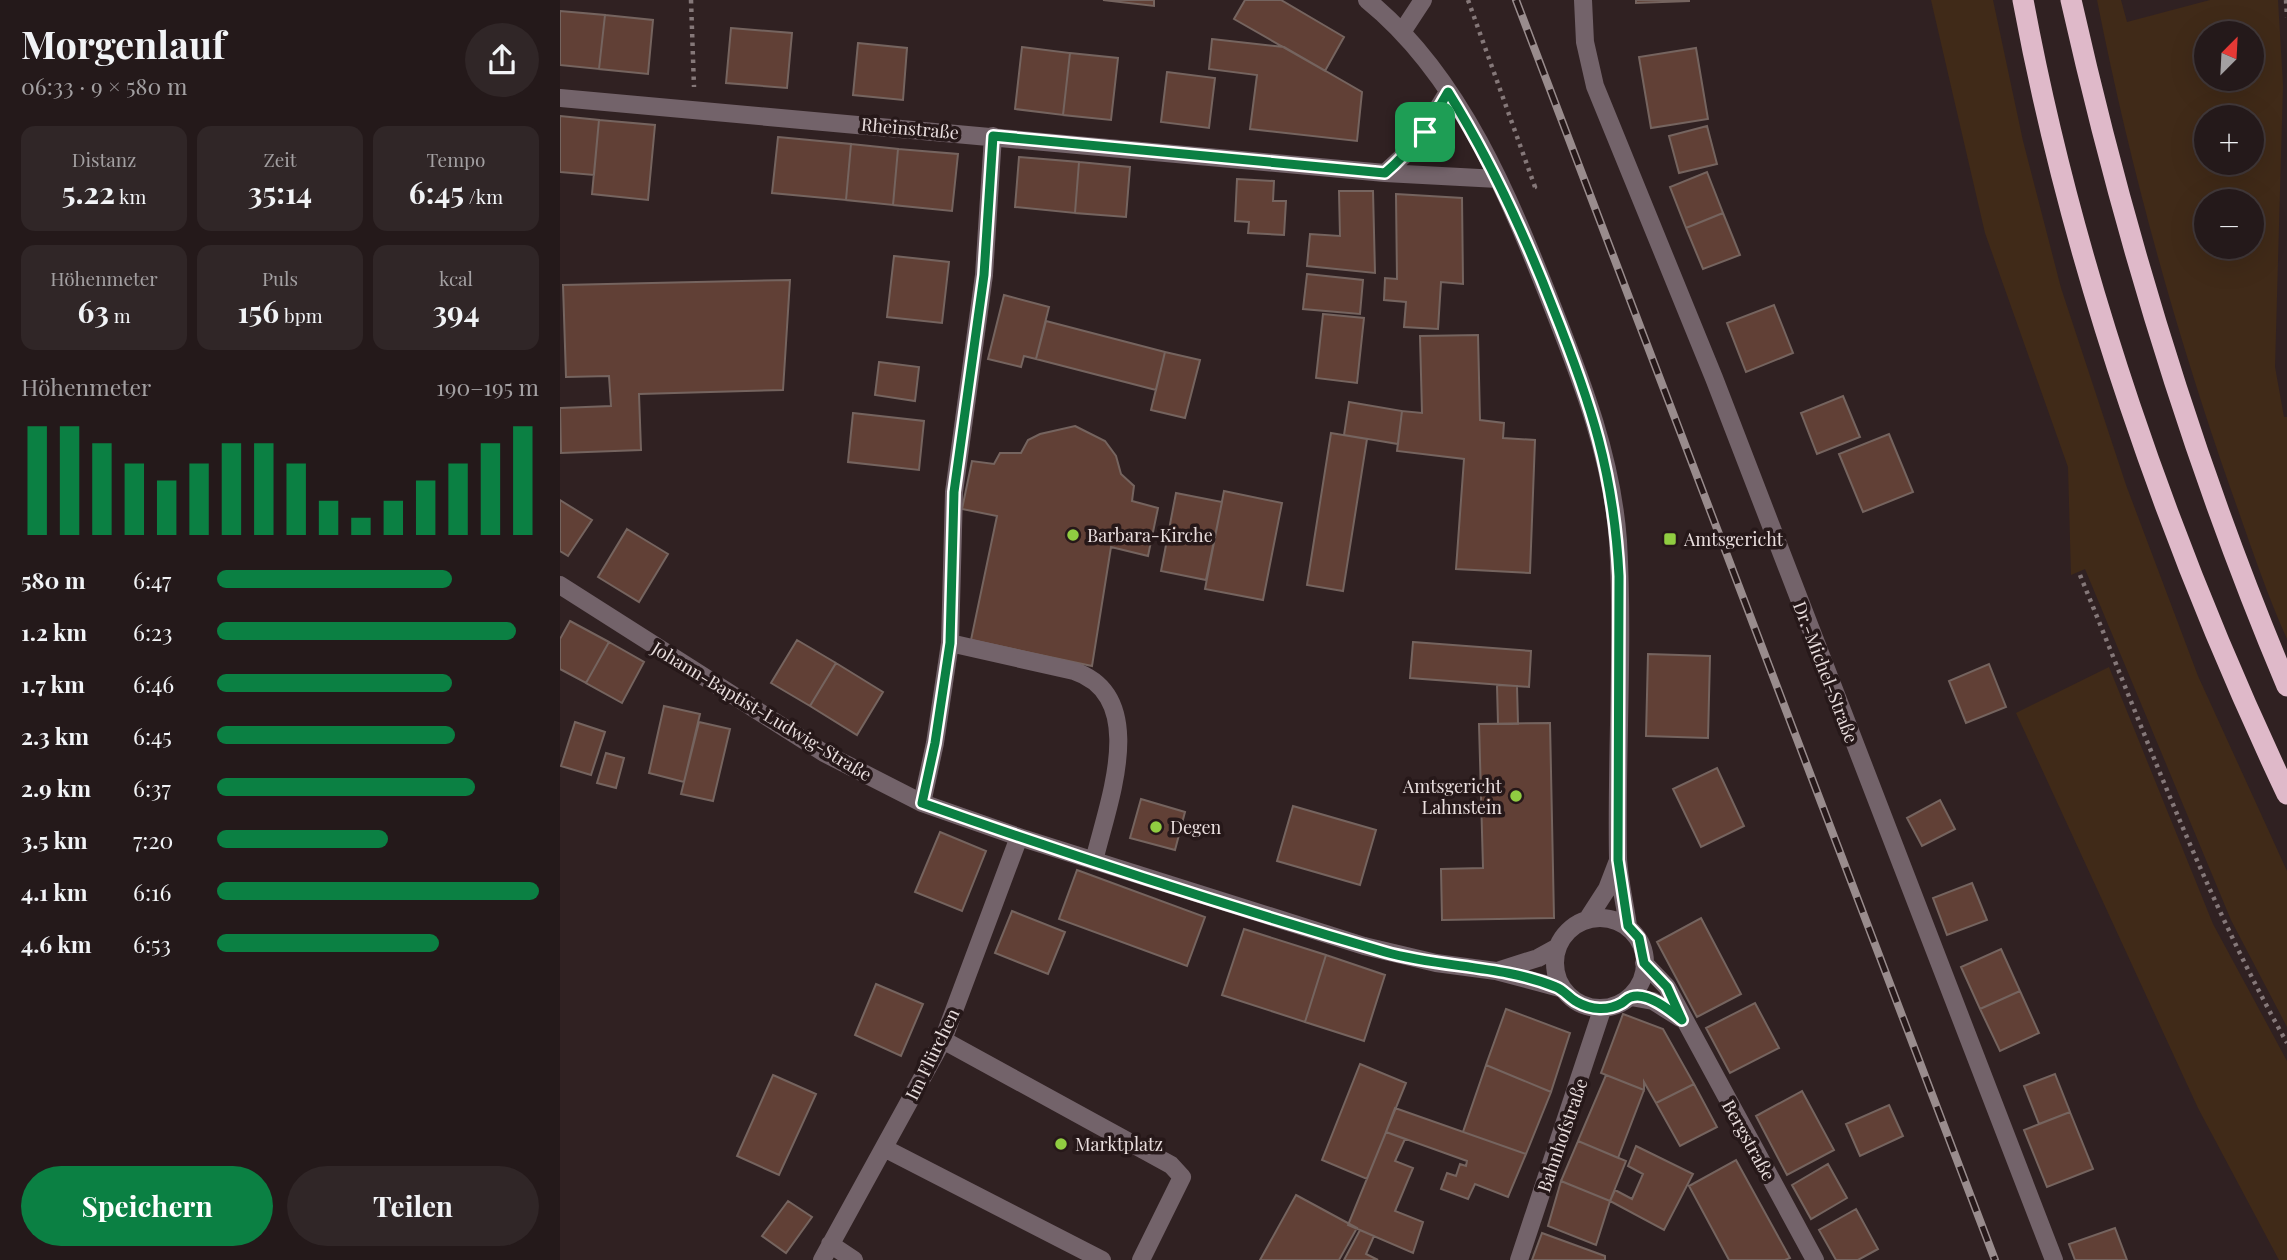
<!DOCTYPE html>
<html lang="de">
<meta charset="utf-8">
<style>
:root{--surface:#24191a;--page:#302627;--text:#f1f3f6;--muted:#a3a0a2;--line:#413839;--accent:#0b8043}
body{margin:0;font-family:"Playfair Display",serif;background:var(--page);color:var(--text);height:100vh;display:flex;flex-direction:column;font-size:26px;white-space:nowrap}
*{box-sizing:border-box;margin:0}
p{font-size:23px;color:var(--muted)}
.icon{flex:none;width:38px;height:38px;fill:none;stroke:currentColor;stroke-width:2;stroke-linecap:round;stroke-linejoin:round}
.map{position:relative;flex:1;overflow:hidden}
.side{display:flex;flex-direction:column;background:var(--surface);width:560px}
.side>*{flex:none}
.needle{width:46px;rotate:24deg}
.tools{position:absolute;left:1634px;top:21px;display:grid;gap:14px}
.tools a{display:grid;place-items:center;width:70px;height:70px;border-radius:50%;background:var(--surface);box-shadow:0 7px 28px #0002,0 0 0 2px var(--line);font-size:35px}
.pin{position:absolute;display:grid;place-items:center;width:60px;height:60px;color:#fff;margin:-30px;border-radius:14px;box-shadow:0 4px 10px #0006}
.round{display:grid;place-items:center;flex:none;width:74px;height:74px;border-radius:37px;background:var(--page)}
.overview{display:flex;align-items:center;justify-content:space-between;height:119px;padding:0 21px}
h1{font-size:38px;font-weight:700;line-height:52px}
.metrics{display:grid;grid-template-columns:repeat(3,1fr);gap:10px;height:119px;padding:7px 21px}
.metrics div{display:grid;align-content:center;border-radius:14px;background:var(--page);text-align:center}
.metrics b{font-size:30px;font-weight:700}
.metrics small{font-size:19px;font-weight:400}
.metrics p{font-size:19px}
.chart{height:196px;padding:14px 21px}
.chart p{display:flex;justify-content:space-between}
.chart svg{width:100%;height:126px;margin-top:7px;stroke:var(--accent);stroke-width:6}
.action{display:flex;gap:14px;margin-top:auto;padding:14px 21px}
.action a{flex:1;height:80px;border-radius:42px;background:var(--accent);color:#fff;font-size:28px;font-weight:700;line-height:80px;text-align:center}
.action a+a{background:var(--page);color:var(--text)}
ul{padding:0 21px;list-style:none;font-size:23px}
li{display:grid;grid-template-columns:112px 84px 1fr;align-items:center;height:52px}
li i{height:18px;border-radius:9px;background:var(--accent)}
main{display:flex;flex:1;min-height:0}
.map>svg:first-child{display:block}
.green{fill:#402a18;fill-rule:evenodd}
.building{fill:#614036;stroke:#75645f;stroke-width:2}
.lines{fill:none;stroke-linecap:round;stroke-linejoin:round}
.path{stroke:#857879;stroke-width:4.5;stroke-dasharray:3.5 5;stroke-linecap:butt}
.minor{stroke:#73636a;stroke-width:18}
.highway{stroke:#dfb9c9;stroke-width:21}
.rail-casing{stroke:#998c8d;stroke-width:8}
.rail{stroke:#261819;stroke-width:5;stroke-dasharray:16;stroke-linecap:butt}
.route-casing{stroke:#fff;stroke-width:14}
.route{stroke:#0b8043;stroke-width:9}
.poi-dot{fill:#90cd41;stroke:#261819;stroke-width:2.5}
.labels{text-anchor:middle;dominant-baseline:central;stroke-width:7;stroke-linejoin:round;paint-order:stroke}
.street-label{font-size:18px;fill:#e9dede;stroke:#261819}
.poi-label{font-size:18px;fill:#e9dede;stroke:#261819;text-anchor:start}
</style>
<main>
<section class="side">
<div class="overview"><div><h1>Morgenlauf</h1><p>06:33 · 9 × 580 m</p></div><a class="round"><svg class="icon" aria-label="share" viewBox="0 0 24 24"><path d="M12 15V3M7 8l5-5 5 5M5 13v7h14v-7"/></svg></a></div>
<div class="metrics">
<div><p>Distanz</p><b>5.22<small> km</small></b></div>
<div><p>Zeit</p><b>35:14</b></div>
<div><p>Tempo</p><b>6:45<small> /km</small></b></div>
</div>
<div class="metrics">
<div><p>Höhenmeter</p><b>63<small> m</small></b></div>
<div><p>Puls</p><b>156<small> bpm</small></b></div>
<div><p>kcal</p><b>394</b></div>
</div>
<div class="chart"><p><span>Höhenmeter</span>190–195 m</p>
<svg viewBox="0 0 160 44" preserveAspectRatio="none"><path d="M5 44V6M15 44V6M25 44V12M35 44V19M45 44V25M55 44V19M65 44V12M75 44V12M85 44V19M95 44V32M105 44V38M115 44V32M125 44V25M135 44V19M145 44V12M155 44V6"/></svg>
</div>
<ul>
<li><b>580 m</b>6:47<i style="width:73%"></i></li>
<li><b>1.2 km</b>6:23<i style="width:93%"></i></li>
<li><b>1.7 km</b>6:46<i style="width:73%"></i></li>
<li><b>2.3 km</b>6:45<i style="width:74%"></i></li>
<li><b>2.9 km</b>6:37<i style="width:80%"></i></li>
<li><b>3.5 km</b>7:20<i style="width:53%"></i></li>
<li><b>4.1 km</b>6:16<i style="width:100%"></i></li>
<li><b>4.6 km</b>6:53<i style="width:69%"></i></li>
</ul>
<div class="action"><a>Speichern</a><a>Teilen</a></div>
</section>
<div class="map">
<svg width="1727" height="1260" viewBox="0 0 1727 1260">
<rect width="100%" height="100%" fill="#302122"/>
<path class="green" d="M1371,0H1433L1463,141L1501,288L1566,485L1638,676L1727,871V1027L1671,920L1525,569L1511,575L1508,467L1425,233Z
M1537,0H1561L1567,22L1650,0H1718L1723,85L1715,367L1724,417H1727V639C1705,590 1689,540 1671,490C1615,330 1570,167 1537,0ZM1647,33H1692V79H1647ZM1692,117V163H1647V117ZM1692,201V247H1647V201Z
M1549,667L1653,924L1727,1061V1260H1719L1638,1108L1456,713Z"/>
<path class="building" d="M543,0H594V6Z
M685,0H721L784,37L765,71L674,19Z
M1076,0H1129V1L1076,3Z
M0,11L45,15L39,69L0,65Z
M45,15L93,20L88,74L39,69Z
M171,28L232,33L227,88L166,83Z
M652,39L724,47L802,92L797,141L690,129L697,75L649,69Z
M298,43L347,48L343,100L293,95Z
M462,47L510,53L503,115L455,109Z
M1136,48L1148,119L1091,128L1079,57Z
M510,53L558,58L551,120L503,115Z
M607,72L655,78L649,128L601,122Z
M0,116L39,120L34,175L0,172Z
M39,120L95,125L88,200L32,194Z
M1147,126L1157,164L1119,173L1109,136Z
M218,137L291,144L286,200L212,193Z
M291,144L338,149L333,205L286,200Z
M338,149L398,154L392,211L333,205Z
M459,157L519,162L515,213L455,207Z
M519,162L570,167L566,217L515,213Z
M1147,172L1163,213L1126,228L1110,187Z
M677,179L714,181L713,201H726L724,235L688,233L689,222L675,221Z
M779,191H813L815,273L747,266L750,234L780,236Z
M836,194L902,198L903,284L881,282L878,329L844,327L846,302L824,300L825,278L837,279Z
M1163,213L1180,255L1143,269L1126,228Z
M334,256L389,262L382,323L327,317Z
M747,274L803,280L800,314L743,309Z
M230,280L223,390L79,394L81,450L1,453L0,408L51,406L49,376L6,377L3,285Z
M444,295L489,307L476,359L464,356L461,367L428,359Z
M1214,305L1233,353L1186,372L1167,323Z
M763,314L804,318L797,383L756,378Z
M486,321L605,352L596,390L476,359Z
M918,335L920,420L944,423L943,438L975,440L970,573L896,569L904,459L837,451L842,411L862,413L860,336Z
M605,352L640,360L625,418L591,410Z
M319,362L359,367L355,401L315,395Z
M1283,396L1300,437L1257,454L1241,413Z
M789,402L842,411L838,444L784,435Z
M293,413L364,421L359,470L288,462Z
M515,426L545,441L556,456L561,474L574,486L572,501L598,508L588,556L551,547L532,666L411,640L437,516L402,509L412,461L434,464L440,453H461L468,440L480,434Z
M771,433L807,439L783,591L747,585Z
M1329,434L1353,492L1303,512L1279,454Z
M664,491L722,503L703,600L645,589Z
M616,493L662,502L646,580L601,571Z
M0,500L32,520L8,556L0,551Z
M67,529L108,554L79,602L38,577Z
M10,621L49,642L26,683L0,669V639Z
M237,640L276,663L250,706L211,683Z
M49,642L84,662L62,703L26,683Z
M853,642L971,651L969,687L850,678Z
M1088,654L1150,656L1148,738L1086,736Z
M276,663L323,692L297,735L250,706Z
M1429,664L1446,707L1406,723L1389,681Z
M937,685L957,686L958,724H938Z
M104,706L140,714L124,782L89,773Z
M15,722L45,732L31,775L1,766Z
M139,722L170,729L153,801L121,794Z
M990,723L994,918L882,920L881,869L923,868L919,724Z
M46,753L64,758L56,788L37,783Z
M1157,768L1184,826L1141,847L1113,789Z
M581,799L625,812L615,850L570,838Z
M1380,800L1395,829L1362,846L1347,818Z
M733,806L816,830L800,885L717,861Z
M380,832L426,851L402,911L355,892Z
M517,870L645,917L627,966L499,919Z
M1412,883L1427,920L1387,935L1373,898Z
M452,911L505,932L488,974L435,953Z
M1141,918L1181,994L1137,1017L1097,942Z
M684,929L766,955L745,1022L662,995Z
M1441,949L1460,991L1420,1009L1401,967Z
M766,955L825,975L804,1041L745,1022Z
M316,984L363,1004L341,1056L295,1035Z
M1460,991L1479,1033L1440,1051L1420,1009Z
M1195,1003L1219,1048L1170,1073L1146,1028Z
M946,1009L1010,1033L991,1092L926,1065Z
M1063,1014L1103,1029L1134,1084L1096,1103L1084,1082V1090L1041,1073Z
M800,1064L846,1083L807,1179L762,1160Z
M926,1065L991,1092L966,1154L903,1132Z
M1495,1074L1510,1112L1479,1124L1464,1086Z
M213,1075L256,1094L219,1175L177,1156Z
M1046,1075L1084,1090L1058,1158L1018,1141Z
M1134,1084L1157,1127L1120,1146L1096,1103Z
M1242,1091L1274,1150L1227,1175L1196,1116Z
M1329,1105L1343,1136L1300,1156L1286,1124Z
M835,1108L966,1154L948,1197L915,1184L908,1199L881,1189L887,1173L896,1176L900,1164L906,1166L907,1161L826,1132Z
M1510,1112L1533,1169L1487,1187L1464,1130Z
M826,1132L845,1139L835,1161L853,1168L835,1211L863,1222L853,1253L788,1225Z
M1018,1141L1066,1161L1050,1201L1001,1181Z
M1076,1146L1133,1174L1104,1230L1050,1201L1055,1190L1072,1199L1083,1174L1068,1166Z
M1176,1160L1230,1258L1225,1260H1169L1129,1186Z
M1268,1164L1287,1198L1251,1219L1232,1185Z
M1001,1181L1050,1201L1036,1245L988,1226Z
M736,1195L797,1228L779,1260H700Z
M228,1201L252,1217L226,1253L202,1236Z
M1296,1209L1318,1249L1298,1260H1276L1259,1230Z
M1555,1228L1567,1260H1515L1509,1244Z
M800,1230L814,1236L806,1254L818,1260H784Z
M982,1233L1045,1256V1260H972Z"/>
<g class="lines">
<path class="path" d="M131,0L134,87
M908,0L975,187L971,188
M1726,0L1727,17
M1520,575C1585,733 1643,894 1727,1043"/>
<path class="minor" d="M807,0C901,76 950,199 993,308C1023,384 1052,459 1058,541C1064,646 1056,752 1058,858C1059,880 1065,904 1068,926
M1023,0L1025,42L1035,86L1154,378L1494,1260
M842,32L863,0
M0,98L825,173L938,179
M825,173L856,144L888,92
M0,585L264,753L362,803L459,837L804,946L876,963L936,971L1000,988
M390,643L514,671C591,697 547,805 534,861
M362,803L375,743L390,643L394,492L424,275L433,136
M995 963a45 45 0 1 1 90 0a45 45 0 1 1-90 0Z
M1027,920L1047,889L1057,863
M1084,963L1107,987L1255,1260
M940,970L978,958L998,947
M1071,997L1093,1001L1120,1018
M383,1040L611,1165L622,1177L581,1260
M324,1148L542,1260
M270,1244L294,1260
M262,1260L383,1040L459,837
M959,1260L1042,1010"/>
<path class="highway" d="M1463,0C1513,269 1610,547 1727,794
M1511,0C1564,235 1633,463 1727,686"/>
<g class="rail-casing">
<path id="rail" d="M956,0L1435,1260"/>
</g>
<use href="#rail" class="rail"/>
</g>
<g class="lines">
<g class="route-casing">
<path id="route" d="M888,92C931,161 964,233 993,308C1031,403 1054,473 1059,576L1058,860L1068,926L1079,938L1084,963L1107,987L1122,1020C1111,1011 1087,991 1071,997C1067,998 1065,1001 1062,1003C1048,1011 1031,1010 1017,1002C1009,998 1004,990 996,987C942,965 881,968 825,952C670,907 515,857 362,803L375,743L390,643L394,492L424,275L433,136L825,173C853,149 870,124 888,92Z"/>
</g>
<use href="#route" class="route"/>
</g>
<g class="poi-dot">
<circle cx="513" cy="535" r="7"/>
<rect x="1103" y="532" width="14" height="14" rx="3.5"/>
<circle cx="956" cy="796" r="7"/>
<circle cx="596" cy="827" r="7"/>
<circle cx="501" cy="1144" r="7"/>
</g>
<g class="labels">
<g class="street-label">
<text transform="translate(350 128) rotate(5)">Rheinstraße</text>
<text transform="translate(1266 672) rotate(69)">Dr.-Michel-Straße</text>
<text transform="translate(202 711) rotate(31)">Johann-Baptist-Ludwig-Straße</text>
<text transform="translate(372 1054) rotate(-64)">Im Flürchen</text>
<text transform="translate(1002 1135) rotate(-71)">Bahnhofstraße</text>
<text transform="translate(1189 1140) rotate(61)">Bergstraße</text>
</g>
<g class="poi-label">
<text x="527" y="535">Barbara-Kirche</text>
<text x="1124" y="539">Amtsgericht</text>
<text x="942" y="786" text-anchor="end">Amtsgericht<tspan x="942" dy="21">Lahnstein</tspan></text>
<text x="610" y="827">Degen</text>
<text x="515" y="1144">Marktplatz</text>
</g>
</g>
</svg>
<div class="tools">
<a><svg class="needle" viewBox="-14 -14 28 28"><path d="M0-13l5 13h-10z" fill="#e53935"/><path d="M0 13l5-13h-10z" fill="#a3a0a2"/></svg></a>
<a>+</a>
<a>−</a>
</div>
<div class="pin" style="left:865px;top:132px;background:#1e9e55"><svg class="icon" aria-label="arrive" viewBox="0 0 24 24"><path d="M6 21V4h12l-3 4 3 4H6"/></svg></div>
</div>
</main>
